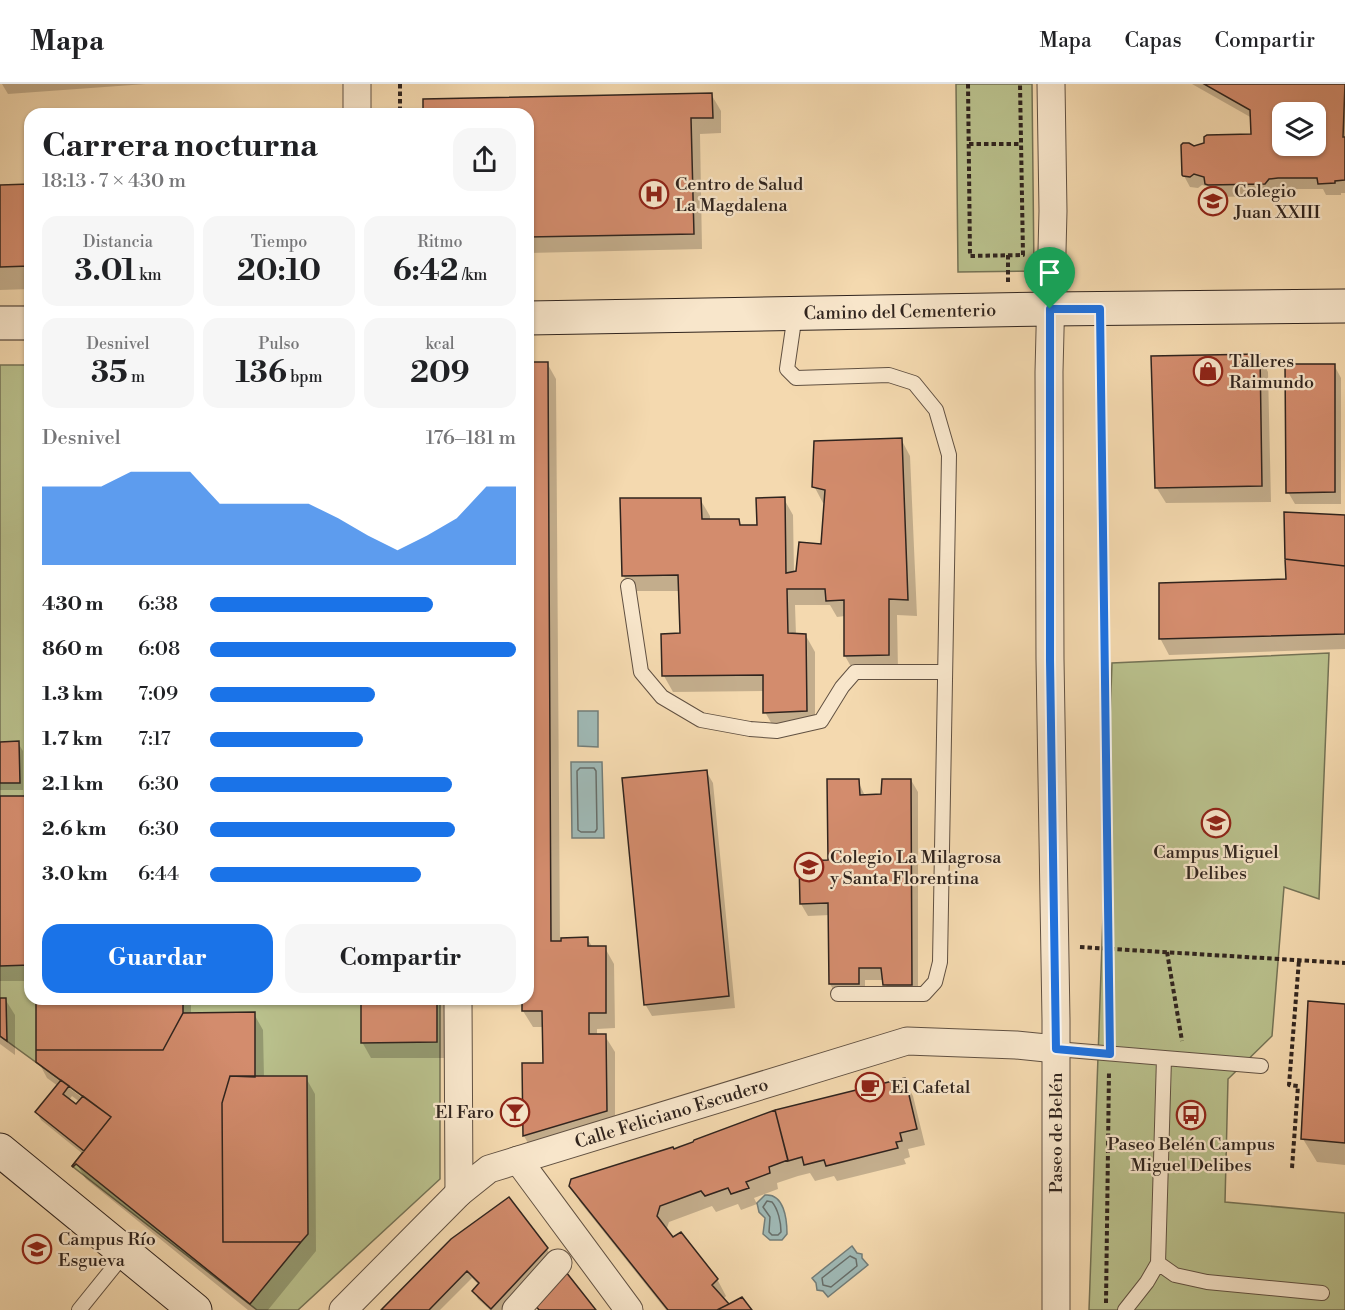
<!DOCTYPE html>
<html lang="es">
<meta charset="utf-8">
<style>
:root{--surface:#fff;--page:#f6f6f6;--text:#202124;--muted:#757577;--line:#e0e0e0;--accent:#1a73e8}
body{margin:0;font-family:"Libre Bodoni",serif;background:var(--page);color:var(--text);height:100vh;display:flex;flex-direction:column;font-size:22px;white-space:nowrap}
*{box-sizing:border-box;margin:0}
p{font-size:20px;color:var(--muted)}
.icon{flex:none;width:33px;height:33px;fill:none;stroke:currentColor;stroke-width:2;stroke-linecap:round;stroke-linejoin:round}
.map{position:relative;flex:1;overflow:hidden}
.side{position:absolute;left:24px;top:24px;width:510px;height:897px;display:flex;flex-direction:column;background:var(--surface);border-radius:18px;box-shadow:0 2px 4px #0004}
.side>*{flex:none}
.fabs{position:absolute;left:1272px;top:18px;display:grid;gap:12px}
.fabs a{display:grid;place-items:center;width:54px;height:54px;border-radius:12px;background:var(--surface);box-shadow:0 2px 4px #0004;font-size:30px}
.pin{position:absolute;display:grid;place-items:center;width:51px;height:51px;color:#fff;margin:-62px -26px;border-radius:50% 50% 50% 0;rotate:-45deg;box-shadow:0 0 6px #0007}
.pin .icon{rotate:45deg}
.round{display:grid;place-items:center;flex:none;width:63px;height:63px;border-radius:18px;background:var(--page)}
.summary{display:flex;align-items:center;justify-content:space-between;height:102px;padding:0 18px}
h1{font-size:33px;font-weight:700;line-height:45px}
.figures{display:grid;grid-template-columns:repeat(3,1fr);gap:9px;height:102px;padding:6px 18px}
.figures div{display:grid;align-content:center;border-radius:15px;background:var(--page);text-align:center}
.figures b{font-size:30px;font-weight:700}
.figures small{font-size:16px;font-weight:400}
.figures p{font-size:16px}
.chart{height:168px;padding:12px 18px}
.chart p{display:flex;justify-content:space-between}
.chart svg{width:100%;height:108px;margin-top:6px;fill:var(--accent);opacity:.7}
.action{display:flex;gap:12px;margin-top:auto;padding:12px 18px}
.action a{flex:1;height:69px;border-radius:18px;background:var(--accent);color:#fff;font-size:24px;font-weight:700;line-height:69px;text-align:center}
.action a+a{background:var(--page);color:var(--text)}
ul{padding:0 18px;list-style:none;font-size:20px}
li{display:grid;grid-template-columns:96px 72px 1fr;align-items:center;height:45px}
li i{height:15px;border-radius:8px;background:var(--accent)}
header{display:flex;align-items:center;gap:36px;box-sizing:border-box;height:84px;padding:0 30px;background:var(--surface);border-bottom:2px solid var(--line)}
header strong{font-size:28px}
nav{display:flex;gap:33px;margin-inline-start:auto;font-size:21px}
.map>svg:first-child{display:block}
.green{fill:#b9c08c;stroke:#747255;stroke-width:1.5}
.water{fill:#9fb8b4;stroke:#737d78;stroke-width:1.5}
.shadow{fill:#0003;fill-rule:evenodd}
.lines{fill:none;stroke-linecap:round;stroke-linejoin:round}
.shore{stroke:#686e69;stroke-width:1.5}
.building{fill:#d38c6d;stroke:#30241e;stroke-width:1.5;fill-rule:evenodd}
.lane-casing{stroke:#615142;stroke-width:16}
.street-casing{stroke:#615142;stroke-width:29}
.secondary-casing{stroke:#30241e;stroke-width:35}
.path{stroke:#30241e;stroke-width:4;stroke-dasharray:4.5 3;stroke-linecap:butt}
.lane{stroke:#f8e6cb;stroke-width:14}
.street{stroke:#f8e6cb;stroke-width:27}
.secondary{stroke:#f8e6cb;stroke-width:33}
.route-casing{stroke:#fff;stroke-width:12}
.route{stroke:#1a73e8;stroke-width:8}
.labels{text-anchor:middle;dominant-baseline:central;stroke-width:4.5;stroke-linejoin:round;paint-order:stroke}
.poi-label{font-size:18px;fill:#30241e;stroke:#f8e6cb;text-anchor:start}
.street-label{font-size:18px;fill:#30241e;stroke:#f8e6cb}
</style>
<header>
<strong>Mapa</strong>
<nav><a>Mapa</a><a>Capas</a><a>Compartir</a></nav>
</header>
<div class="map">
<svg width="1345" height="1226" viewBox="0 0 1345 1226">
<rect width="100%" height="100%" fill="#f4d9af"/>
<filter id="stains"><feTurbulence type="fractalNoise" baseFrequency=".00333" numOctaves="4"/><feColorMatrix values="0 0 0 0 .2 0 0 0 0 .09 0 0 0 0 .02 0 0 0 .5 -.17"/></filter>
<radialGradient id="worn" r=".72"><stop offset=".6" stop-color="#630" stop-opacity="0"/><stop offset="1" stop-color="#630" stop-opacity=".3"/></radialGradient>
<path class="green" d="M956,0H1032L1034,187L958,188Z
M0,281H30V915H440V1095L298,1226H257L72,1082L111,1033L0,952Z
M1329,569L1319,815L1284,803L1272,952L1228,995L1225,1118L1345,1129V1226H1089L1112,579Z"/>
<path class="water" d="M578,627H598V663L578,662Z
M571,678H602L604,754H572Z
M765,1111C784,1109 787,1135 787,1150L782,1156H770L763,1150L765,1134L759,1128L757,1119Z
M852,1162L857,1169L862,1170V1174L868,1181L828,1213L823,1207L817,1206L816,1199L812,1194Z"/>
<path class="shadow" d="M2,0H146L8,10Z
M1192,0H1345V109H1341V111H1326L1323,105H1285L1276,107L1272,112L1216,113L1209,103L1202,101L1198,104L1190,103L1183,90L1253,51L1252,34ZM1282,28H1316V62H1282Z
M711,10L721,27V49L700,50L702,165L528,169V30H425Z
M0,102H30V205L0,206Z
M1259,271L1268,288L1271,418L1166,419L1156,403Z
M528,279H547L556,295L560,858L587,854L593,864H605L614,880L615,944L597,945V952H605L615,968V1043L533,1068L524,1052V980H544V943H533L523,927V915H528Z
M1334,281L1341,294V420H1295L1288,408Z
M901,355L910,372L917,532L897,531L898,587L854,588L845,572V532L837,533L830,521H795L796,551L806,552L815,568V643L774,644L765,628L764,607L673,608L664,592L681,551L680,507H633L623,491L700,415L710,432V437H738L742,442H759L784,415L793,431L794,489L823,462L826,419H823L814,402Z
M1345,433V565L1169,571L1160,554L1287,496Z
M0,659H18L23,667V706H0Z
M706,687L713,699L735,924L652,932L645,920Z
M911,696L918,708V912H891L884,896H865V912H837L830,900V831L808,832L801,820L830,778L858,697L865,712H883Z
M30,713V897H0V714Z
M0,915H5L15,931V971L0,960Z
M37,915H191V930H254L263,946L264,994H306L315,1010L316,1167L268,1226H248L86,1095L76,1079L83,1070L41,1036L37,1029L58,1002L47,994L38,977ZM68,999L90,1015L88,1018L69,1004ZM72,1012L80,1018L76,1022L69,1016Z
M362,915H446L445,974H371L362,958Z
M1345,921V1081L1317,1078L1303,1055Z
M904,996L913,1012L925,1061L908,1065L910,1073L904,1075L906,1080L837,1097L834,1092L815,1097L810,1089L798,1092L777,1099L778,1105L754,1114L757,1120L741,1126L738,1120L716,1128L712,1122L669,1138L666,1147L717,1195L726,1212L723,1215L728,1222L750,1226H666L580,1118L571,1102L673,1067Z
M452,1156L547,1165L551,1173L501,1226H490L478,1215L474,1207L479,1201L472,1194L440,1226H383Z"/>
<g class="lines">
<path class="shore" d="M580,684H594L596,687L597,745L595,748H581L578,746L577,687Z
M767,1117L772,1118C778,1125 781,1138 781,1148L778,1151H772L769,1148L770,1133L763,1123Z
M850,1172L856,1175L857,1182L831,1203L823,1201L822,1194Z"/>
</g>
<path class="building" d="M1204,0H1345L1343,53H1345V96L1335,97V99L1318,100L1317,94H1278L1269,95L1265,100L1208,101L1205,100L1204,93L1194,90L1190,93L1183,92L1182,91L1181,61L1183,59H1189L1194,62L1204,59V53L1207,51L1251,50L1250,26ZM1282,28H1316V62H1282Z
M712,9L713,34H691L694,150L528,153V30H423V15Z
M30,100V182L0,183V101Z
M1260,270L1262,402L1155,404L1151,272Z
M528,278H548L551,857H561V854L588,853V862H606V929H589V950H606L607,1027L523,1052L522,979H543L542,927H522V915H528Z
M1285,280H1335V408L1286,409Z
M902,354L908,516L889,515V571L844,572V516L826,517L825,505H787L788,549L806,550L807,627L763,629V591L662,592L661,550L680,549L678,491L622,492L620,414H701L702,435H739L740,441H757L756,414L785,413L786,489L796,487L799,458L821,460L825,406L812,403L814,357Z
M1284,428L1345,431V482L1285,475Z
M1285,475L1345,482V550L1159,555V499L1286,495Z
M19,657L20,699H0V658Z
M707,686L729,912L644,921L622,694Z
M827,695H859L860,711L881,710L882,695H911L912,901H883L881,884H859V900H829L828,819L800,820L799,777L828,776Z
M0,712H30V881L0,882Z
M0,914H6L7,957L0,952Z
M36,915H183V929L163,966H36Z
M361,915H437V958L361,959Z
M1308,917L1345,920V1059L1301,1055Z
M255,928V993L230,992L222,1019L223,1158H301L250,1220L76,1080L73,1083L72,1082L111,1033L36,978V966H163L183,929Z
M230,992H307L308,1150L301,1158H223L222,1019Z
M905,994L917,1045L900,1049L902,1057L896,1058L898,1064L826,1082L824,1076L804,1081L802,1073L788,1077L775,1026Z
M61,996L69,1002L63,1010L76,1020L83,1012L111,1033L84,1067L35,1028Z
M775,1026L788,1076L769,1083L770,1089L746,1098L749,1104L731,1110L728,1104L705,1112L701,1107L660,1122L657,1132L673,1153L681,1148L718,1195L712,1201L729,1220L717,1226H668L569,1102L571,1095L673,1063L674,1065L679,1063L693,1058L694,1056Z
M509,1113L548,1164L491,1225L472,1207L479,1199L467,1187L429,1226H381L451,1155Z
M566,1188L596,1226H539L535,1221Z
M742,1213L752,1226H717L729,1220Z"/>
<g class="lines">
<g class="lane-casing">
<path id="lane" d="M795,230L787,285L796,294L889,291L914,299L936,326L949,371L940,878L935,898L924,910H838
M628,502L641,588L662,613L701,636L750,645L777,647L821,637L842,603L855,588H945
M1056,965L1261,982
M1158,1179L1175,1191L1207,1198L1322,1209
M79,1226L125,1169
M1125,1226L1147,1198L1158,1179L1164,974"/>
</g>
<g class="street-casing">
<g id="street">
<path d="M357,0V30"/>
<path d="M1051,0L1053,127L1049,288L1050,575L1056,936V1226"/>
<path d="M458,915L459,1109"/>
<path d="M518,1076L629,1226"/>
<path id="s1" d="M343,1226L459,1109L489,1085L907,957L1016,961L1056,965"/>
<path d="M516,1226L558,1179"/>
</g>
</g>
<g class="secondary-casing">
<g id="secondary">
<path id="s2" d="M528,234L1050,225L1345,222"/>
<path d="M0,239H30"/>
<path d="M0,1066L195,1226"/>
</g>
</g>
<path class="path" d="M400,0V30
M968,0L970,172L1023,171L1020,0
M969,60H1021
M1008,171V198
M1100,252L1109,952
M1080,863L1345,879
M1167,868L1182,957
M1292,1084L1298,1002L1289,1001L1299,876
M1106,1219L1109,987"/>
<use href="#lane" class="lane"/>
<use href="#street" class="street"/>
<use href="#secondary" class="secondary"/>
</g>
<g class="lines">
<g class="route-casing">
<path id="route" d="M1050,225H1100L1110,970L1056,965L1050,576Z"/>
</g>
<use href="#route" class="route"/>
</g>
<defs>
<g id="hospital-ring" transform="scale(1.5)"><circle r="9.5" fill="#f8e6cb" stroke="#8f2418" stroke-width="1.5"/><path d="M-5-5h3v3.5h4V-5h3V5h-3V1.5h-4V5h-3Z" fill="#8f2418"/></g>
<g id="school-ring" transform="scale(1.5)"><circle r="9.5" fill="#f8e6cb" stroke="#8f2418" stroke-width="1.5"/><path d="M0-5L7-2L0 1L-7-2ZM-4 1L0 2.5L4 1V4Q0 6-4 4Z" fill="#8f2418"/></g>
<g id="shop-ring" transform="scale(1.5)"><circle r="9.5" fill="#f8e6cb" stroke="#8f2418" stroke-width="1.5"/><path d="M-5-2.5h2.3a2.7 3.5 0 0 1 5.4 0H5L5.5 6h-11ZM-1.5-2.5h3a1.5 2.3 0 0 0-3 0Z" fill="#8f2418"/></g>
<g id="university-ring" transform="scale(1.5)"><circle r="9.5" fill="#f8e6cb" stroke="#8f2418" stroke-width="1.5"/><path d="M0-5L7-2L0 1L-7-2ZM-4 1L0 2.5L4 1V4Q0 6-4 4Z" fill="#8f2418"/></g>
<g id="cafe-ring" transform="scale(1.5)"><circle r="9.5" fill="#f8e6cb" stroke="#8f2418" stroke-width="1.5"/><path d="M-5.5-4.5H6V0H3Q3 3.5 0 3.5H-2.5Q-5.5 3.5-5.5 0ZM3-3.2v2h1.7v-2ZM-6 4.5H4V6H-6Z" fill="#8f2418"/></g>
<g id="bar-ring" transform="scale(1.5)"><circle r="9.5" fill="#f8e6cb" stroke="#8f2418" stroke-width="1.5"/><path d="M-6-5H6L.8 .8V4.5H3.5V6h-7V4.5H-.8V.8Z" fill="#8f2418"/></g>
<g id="bus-ring" transform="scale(1.5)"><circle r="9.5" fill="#f8e6cb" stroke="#8f2418" stroke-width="1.5"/><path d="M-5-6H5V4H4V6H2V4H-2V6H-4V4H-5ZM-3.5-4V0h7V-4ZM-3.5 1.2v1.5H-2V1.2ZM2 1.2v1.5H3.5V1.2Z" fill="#8f2418"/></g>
</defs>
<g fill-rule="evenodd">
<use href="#hospital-ring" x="654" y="110"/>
<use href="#school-ring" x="1213" y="117"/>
<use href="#shop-ring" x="1208" y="287"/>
<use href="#university-ring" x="1216" y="739"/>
<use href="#school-ring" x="809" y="783"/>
<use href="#cafe-ring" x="870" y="1003"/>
<use href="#bar-ring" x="515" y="1028"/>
<use href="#bus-ring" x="1191" y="1031"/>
<use href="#university-ring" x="37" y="1165"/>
</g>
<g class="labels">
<g class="poi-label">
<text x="675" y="100">Centro de Salud<tspan x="675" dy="21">La Magdalena</tspan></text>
<text x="1234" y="107">Colegio<tspan x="1234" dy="21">Juan XXIII</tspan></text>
<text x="1229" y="277">Talleres<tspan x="1229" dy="21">Raimundo</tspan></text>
<text x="1216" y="768" text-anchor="middle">Campus Miguel<tspan x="1216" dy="21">Delibes</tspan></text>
<text x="830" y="773">Colegio La Milagrosa<tspan x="830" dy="21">y Santa Florentina</tspan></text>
<text x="891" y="1003">El Cafetal</text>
<text x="494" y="1028" text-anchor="end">El Faro</text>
<text x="1191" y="1060" text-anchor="middle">Paseo Belén Campus<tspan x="1191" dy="21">Miguel Delibes</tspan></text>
<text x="58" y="1155">Campus Río<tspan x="58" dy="21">Esgueva</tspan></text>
</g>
<g class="street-label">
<text stroke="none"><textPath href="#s2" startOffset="372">Camino del Cementerio</textPath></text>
<text stroke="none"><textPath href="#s1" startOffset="394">Calle Feliciano Escudero</textPath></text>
<text transform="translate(1056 1049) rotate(-90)">Paseo de Belén</text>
</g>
</g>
<rect width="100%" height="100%" filter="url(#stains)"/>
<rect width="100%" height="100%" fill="url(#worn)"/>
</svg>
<div class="fabs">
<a><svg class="icon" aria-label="layers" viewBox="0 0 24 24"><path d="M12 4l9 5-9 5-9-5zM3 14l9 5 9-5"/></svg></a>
</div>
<div class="pin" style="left:1050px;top:225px;background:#1e9e55"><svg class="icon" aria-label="arrive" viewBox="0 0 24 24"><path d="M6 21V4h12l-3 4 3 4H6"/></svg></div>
<section class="side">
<div class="summary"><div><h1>Carrera nocturna</h1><p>18:13 · 7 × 430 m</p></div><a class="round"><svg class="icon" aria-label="share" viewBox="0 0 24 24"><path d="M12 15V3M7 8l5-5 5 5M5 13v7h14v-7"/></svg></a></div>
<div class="figures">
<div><p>Distancia</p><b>3.01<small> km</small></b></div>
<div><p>Tiempo</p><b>20:10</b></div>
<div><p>Ritmo</p><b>6:42<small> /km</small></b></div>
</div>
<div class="figures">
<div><p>Desnivel</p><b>35<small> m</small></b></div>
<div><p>Pulso</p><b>136<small> bpm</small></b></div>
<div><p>kcal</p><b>209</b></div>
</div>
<div class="chart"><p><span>Desnivel</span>176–181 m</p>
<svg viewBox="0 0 160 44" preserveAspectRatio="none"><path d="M0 44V12L10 12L20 12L30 6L40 6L50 6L60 19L70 19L80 19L90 19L100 25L110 32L120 38L130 32L140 25L150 12L160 12V44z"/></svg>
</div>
<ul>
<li><b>430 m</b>6:38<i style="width:73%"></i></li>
<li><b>860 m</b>6:08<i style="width:100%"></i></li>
<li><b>1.3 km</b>7:09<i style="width:54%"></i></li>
<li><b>1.7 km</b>7:17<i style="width:50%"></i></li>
<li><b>2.1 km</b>6:30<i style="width:79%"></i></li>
<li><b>2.6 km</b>6:30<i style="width:80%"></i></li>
<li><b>3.0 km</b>6:44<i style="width:69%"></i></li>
</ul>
<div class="action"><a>Guardar</a><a>Compartir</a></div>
</section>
</div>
